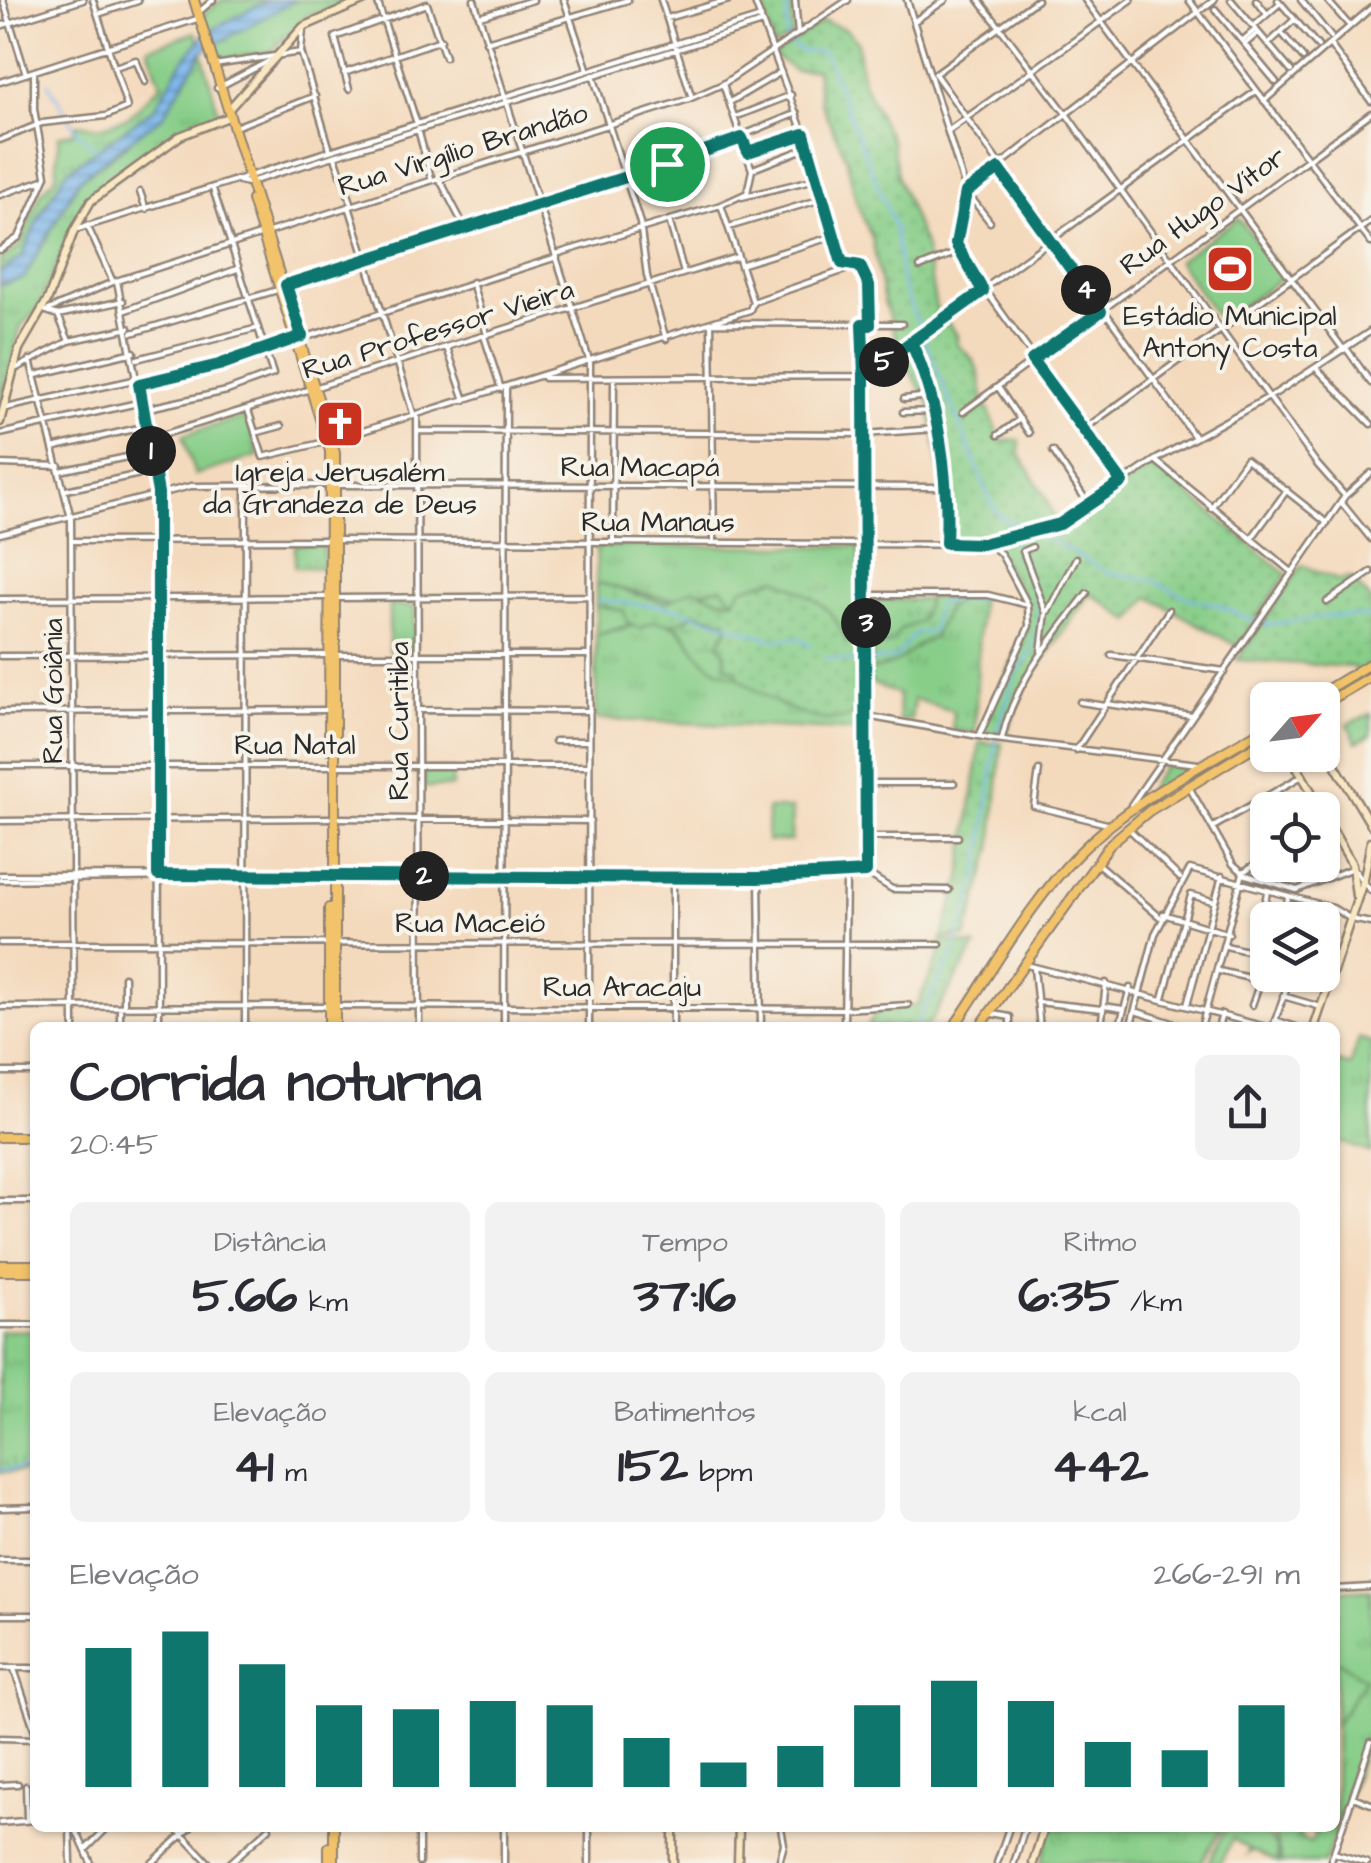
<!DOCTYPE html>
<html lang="pt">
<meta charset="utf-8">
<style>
:root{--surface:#fff;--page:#f2f2f3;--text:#2b2b33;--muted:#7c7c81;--accent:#0f766e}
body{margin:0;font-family:"Architects Daughter",sans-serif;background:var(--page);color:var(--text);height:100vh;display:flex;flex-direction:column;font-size:38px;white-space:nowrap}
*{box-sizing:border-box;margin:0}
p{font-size:32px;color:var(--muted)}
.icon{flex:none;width:55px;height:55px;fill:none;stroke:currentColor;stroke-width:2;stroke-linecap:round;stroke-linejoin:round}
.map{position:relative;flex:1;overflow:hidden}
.panel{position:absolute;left:30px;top:1022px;width:1310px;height:810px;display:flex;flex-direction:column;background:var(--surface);border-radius:15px;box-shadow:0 2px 8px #0004}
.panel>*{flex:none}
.needle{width:65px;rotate:62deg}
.controls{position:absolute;left:1250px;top:682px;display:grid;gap:20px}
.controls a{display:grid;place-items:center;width:90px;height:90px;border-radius:15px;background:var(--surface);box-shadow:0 2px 8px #0004;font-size:50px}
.pin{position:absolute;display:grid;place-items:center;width:85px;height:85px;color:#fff;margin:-42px;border:5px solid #fff;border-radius:50%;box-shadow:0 2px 10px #0007}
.km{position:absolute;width:50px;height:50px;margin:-25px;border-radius:50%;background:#222;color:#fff;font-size:28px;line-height:50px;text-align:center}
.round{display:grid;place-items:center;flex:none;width:105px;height:105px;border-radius:15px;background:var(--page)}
.headline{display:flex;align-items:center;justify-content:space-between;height:170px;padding:0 40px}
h1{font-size:55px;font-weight:700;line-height:75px}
.stats{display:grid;grid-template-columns:repeat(3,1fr);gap:15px;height:170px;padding:10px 40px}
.stats div{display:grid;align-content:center;border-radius:15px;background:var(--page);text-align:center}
.stats b{font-size:50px;font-weight:700}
.stats small{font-size:28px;font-weight:400}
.stats p{font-size:28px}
.chart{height:280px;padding:20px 40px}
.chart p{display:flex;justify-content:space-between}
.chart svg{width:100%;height:180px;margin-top:10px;stroke:var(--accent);stroke-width:6}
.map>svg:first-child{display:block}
.grass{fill:url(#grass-tufts);stroke:#5a7c5a;stroke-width:2.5}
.wetland{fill:url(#wetland-marsh);stroke:#5a7c5a;stroke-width:2.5}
.park{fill:url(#park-dots);stroke:#5a7c5a;stroke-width:2.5}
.garden{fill:#88ce89;stroke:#5a7c5a;stroke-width:2.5}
.water{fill:url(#water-rules);stroke:#52708c;stroke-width:2.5}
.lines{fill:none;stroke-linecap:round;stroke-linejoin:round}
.stream{stroke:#7ab6ec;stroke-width:2.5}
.street-casing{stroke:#908274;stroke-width:9}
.secondary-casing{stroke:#908274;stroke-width:11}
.primary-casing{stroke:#908274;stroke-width:12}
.street{stroke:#fff;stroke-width:4}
.secondary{stroke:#fae7c3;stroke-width:6}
.primary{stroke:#f2c36a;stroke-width:8}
.route-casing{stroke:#fff;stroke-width:20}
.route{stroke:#0f766e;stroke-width:12}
.labels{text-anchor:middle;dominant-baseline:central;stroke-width:8;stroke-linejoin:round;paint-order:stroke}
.street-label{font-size:28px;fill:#2b2b2b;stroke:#f7f3e8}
.poi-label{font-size:28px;fill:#2b2b2b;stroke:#f7f3e8}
</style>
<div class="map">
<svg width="1371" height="1863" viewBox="0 0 1371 1863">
<defs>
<pattern id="grass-tufts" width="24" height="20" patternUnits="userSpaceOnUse" patternTransform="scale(2.5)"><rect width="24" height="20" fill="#88ce89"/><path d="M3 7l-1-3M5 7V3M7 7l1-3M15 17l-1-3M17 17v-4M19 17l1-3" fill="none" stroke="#76b176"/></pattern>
<pattern id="wetland-marsh" width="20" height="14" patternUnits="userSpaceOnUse" patternTransform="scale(2.5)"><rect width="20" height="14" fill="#88ce89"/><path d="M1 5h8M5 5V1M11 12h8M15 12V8" fill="none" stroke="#76b176"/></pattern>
<pattern id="park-dots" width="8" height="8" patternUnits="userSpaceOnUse" patternTransform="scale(2.5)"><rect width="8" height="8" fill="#88ce89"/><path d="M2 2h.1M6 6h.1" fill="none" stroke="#76b176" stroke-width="1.8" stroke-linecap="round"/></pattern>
<pattern id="water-rules" width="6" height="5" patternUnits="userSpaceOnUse" patternTransform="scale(2.5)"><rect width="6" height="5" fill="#7ab6ec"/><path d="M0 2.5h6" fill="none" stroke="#6494bf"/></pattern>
</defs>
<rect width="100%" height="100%" fill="#f7f3e8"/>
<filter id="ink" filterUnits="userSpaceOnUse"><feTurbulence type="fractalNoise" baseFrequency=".01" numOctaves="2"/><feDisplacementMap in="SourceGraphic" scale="20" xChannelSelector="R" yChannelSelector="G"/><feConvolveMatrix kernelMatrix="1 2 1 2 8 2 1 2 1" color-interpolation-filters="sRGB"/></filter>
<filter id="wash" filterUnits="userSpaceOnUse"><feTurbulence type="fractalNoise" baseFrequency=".0048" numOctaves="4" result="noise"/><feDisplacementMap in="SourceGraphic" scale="40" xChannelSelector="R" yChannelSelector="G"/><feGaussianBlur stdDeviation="2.25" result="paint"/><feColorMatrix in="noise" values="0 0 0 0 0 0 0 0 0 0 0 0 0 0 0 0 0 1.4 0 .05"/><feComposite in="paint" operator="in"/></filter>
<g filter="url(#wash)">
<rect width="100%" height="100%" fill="#f4dabd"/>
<path class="grass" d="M222,0H350L303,19L272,51L216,60L202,15Z
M196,32L199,41L155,108L66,172L39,216L22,257L0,273V259L18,248L41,193L56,176L59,136L74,132L77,124L101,127L129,117L161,84L148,48Z
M202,52L219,115L162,139L149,156L86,199L38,308L21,326L0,409V285L24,278L80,179L126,146Z
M322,544L325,568L295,567V545Z
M597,546H859L861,651L842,654L732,598L699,594L669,599L596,584Z
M980,599L975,733L952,730L953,711L914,699L911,721L899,720L898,694L870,683V600Z
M389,605L415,606L414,651H389Z
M656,620C690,626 686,648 708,662C738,682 826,681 862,675V731L596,719V635Z
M1359,1038L1371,1042V1153L1335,1140V1061L1350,1066Z
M35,1330V1471L0,1472V1331Z
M1371,1589V1729L1325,1863H1282L1272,1828H1301L1299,1836L1310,1843L1316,1832L1309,1828H1335V1591Z
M1050,1828H1222L1201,1863H1041Z"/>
<path class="wetland" d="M596,584L669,599L722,587L732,598L749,597L842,654L861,651L862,675C821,682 733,691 702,658C689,644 683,620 657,620C638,620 615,630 596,635Z"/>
<path class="park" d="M762,0H792L793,35L774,47Z
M823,21L846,29L857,41L862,80L892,143L898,178L925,247L936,308L957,335V344C980,363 979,371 983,397C985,406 997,425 1000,441L1020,440L1019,453L1047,499L1055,522L1070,518L1154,466L1287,574L1237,646L1149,597L1131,621L1090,593L1025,686L1005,737L981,732L1027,628L1021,594L988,537L951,541V504L948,483L940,471L929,401L905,364L884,302L872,238L857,204L846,157L820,102L816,69L795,71L773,55Z
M1302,565L1337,580L1351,578L1371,601V674L1358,681L1354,667L1237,660Z
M777,578C808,596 834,604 845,640L861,645V708C831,740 765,699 737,676V670L725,666V653L719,643L728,628L727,621L694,612C684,623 668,626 654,621L640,629L627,622L624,611L596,605V586L601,583L665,603L693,589L719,599L734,600L742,588Z
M929,597H966L948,607L933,638C904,648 910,663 871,670V648L892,643L901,629L920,621Z
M980,742L1002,744L992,849L966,937L942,938L961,878Z
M1167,765L1190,768L1142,798L1163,767Z
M941,940L976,946L927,1027L867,1028L876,1012L917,1005L939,956Z"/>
<path class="garden" d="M1238,218L1282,272V278L1220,322L1178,261Z
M247,416L258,456L195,475L183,435Z
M1371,714V735L1356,742L1348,724Z
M424,769L452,770V787H424Z
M768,809H792L791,841H767Z
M1335,1659L1365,1679L1335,1725Z
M1226,1828L1264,1832L1276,1846L1279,1863L1253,1851L1248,1854L1250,1850L1233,1839L1220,1863H1208Z"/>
<path class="water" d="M268,0H296L202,52L164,115L79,179L24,278L0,285V273L22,257L39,217L66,172L155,108L181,63L207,32Z"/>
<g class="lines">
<path class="stream" d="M787,0V39L800,51L824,52L894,226L903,287L994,509L1008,522L1025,525L1107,572L1152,580L1188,598L1218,605L1263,625L1332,616L1371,617
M48,83L78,133L96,149
M598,600L675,608L775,640L801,638L811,647
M825,658L862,662L895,658L915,633L931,632L938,603L983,598
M914,1028L954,953L980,868L997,731L1015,676L1030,654L1038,628L1039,607L1008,524
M0,1470L35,1468"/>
</g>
</g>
<g filter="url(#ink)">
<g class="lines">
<g class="street-casing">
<path id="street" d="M3,0L26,74
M377,0L417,124
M474,0L590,363L589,1028
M564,0L587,68
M661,0L691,95
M795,0L798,34
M907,0L966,191L957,250L1122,481
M979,0L1067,115L1317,464L1345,496
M1085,0L1344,350
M1189,0L1371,243
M1231,0L1291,71
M1256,0L1267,14
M1278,0L1318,46
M1301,0L1331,37
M1327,0L1349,25
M1215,9L1276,82
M199,12L213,0
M98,14L138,1
M480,16L533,0
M667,18L729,0
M916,20L945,0
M0,26L83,0
M1254,26L1280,3
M303,29L301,52L330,150
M1281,32L1303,58
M1242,41L1256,29
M486,42L628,0
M1245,44L1258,33
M1268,44L1294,20
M1331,46L1371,101
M214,65L301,52
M115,67L136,60L145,82
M344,73L441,40
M936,73L1037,0
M935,74L1194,436
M593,75L640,223L647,276L666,339
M0,82L197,19
M217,88L269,61
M349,89L335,37L427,4L445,57
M1264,101L1371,8
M730,102L781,72
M735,117L791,95
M235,127L315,96
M418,129L431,178
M948,131L1131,0
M741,136L797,113
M0,140L42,123L106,116L127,107L93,0
M748,152L804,133
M335,157L352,205
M753,169L809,147
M439,178L464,226
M239,181L247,183L762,23
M140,192L146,209
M0,195L43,180
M742,197L820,178
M349,206L414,416
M669,220L684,273
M990,222L966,191L1214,0
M87,225L113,282
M729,227L825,198
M78,229L761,17
M269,232L689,99L723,84L848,0
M0,250L19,237L46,176L34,109V72
M556,254L721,205
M842,263L855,264L866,274L869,325
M743,264L834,236
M920,267L958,252
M117,281L158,493L159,1028
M472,282L487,335
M286,285L742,138
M753,302L845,270L820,178L754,0
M126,310L237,269
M46,311L113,282L263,234
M47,311L58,315L69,341
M58,315L123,301
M862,325L865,872
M132,333L281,289
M484,336L501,389
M911,343L945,469L947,543
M447,348L465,400
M1346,348L1371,383
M137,359L258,328
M30,360L71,518L74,1028
M17,368L69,341L129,328
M1316,368L1371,424
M36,375L134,352
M544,378L864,376L1256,91
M141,384L219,365L557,257
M998,387L1029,433
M904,399L928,396
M6,408L138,379
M144,409L227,391L273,374L213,189
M248,410L263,457L325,442
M903,412L932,411
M963,412L1371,113
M417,415L419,1028
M1083,430L1371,221
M417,431L864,434L936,429
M255,433L281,426
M0,434L142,402
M998,435L1020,419
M149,439L737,257
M334,440L750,310L753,302L721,205L747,193L752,170L723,84
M56,447L147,426
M1053,451L1088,503
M1155,460L1293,573
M0,464L59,466
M60,471L151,452
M336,485L946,487
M66,490L154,471
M1341,502L1371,539
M1211,508L1246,459L1327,523
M0,534L191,486L330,485
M1251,539L1287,490
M335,540L991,545L1001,554L1028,605L1029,626L979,736
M72,541L328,540
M714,542L711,323L902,324
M986,542L1060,524L1155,460L1276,393L1371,331
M613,543L614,378
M1032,547L1023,551L1046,613L1041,651
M865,595H988L1028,605
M338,598L588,596
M0,599L330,597
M1327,602L1371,572
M1048,611L1076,558
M335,655H589
M1111,655L1225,671
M0,656L330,655
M1080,702L1105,706
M1107,704L1192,716
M420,710L590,711
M0,712L329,710
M866,716L995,739L1198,764
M1002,738C1014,682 1053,638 1087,593
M555,741H589
M1076,750L1169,610
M0,766H589
M1039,770L1034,806L1111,825
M867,783H954
M1189,787L1233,864L1246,875L1297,890L1353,868L1371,891
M1131,805L1345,496L1371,473
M335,818L590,821
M0,821L329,818
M1213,827L1302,776
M1130,830L1180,878
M868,837H958
M1099,865L1160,917
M1243,872L1268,856
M0,875L759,877L865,872L892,889L949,890
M673,876V1028
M759,877L761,1028
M0,880L244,876
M1163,914L1229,934
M1283,920L1288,898
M1309,920L1314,904
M1322,922H1323
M1258,939L1267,892
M0,943L940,944
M1226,946L1268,956
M1322,955L1337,960
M1023,964L1270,1028
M1034,968L1040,1028
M1219,971L1258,980
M1298,975L1328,983
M1283,996L1321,1007
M1163,998L1191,895L1212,901
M1037,1002L1102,1009
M1187,1005L1222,876
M1252,1005L1268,959
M338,1006L845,1009L908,1005
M1104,1006L1123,1009
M0,1007L329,1006
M124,1007V977
M1135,1011L1188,1028
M993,1014L1010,1017V1028
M1275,1020L1299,1028
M1273,1027L1291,975
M120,1028V1007
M245,1028L246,485
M504,1028L506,388
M844,1028L846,877
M1101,1028L1106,983
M1119,1028L1130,988
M1130,1028L1155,934L1190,869L1333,908L1351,919L1371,923
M1201,1028L1243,873
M1218,1028L1222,1014
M0,1072H35
M0,1201H35
M0,1325H35
M0,1508L35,1507
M0,1560H35
M1335,1589L1371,1587
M0,1615H35
M0,1668H35
M14,1669L35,1731
M0,1738L35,1739
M0,1785L18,1784
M26,1786L27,1820
M1353,1797L1371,1804
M0,1823L35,1820
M70,1828L71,1863
M75,1828L91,1863
M176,1828L209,1863
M86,1849L107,1828
M1334,1853L1367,1863
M152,1863L190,1828
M230,1863L269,1828
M419,1863V1828
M504,1863V1828
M589,1863V1828
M779,1863L784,1844L781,1828
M997,1863L1009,1828
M1014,1863L1025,1828
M1330,1863L1371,1742"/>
</g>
<g class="secondary-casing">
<path id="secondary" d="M228,110L303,27L365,0
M0,422L19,349L48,299L74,231L91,201L180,136L226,118
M1322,743L1371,825
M1290,755L1322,810
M1322,812L1352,864L1356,896
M1314,1028L1364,879L1371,841
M673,1828V1863
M738,1863L739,1828
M1033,1863L1044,1828"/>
</g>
<g class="primary-casing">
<path id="primary" d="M194,0L335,453V1028
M252,200L330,451L329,749
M1310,700L1371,663
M1322,705L1371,676
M329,1028V908
M953,1028C993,970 1029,904 1078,854C1131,800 1204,765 1268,726
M979,1028L1111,843L1149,811L1268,738
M0,1137H35
M0,1265H35
M0,1271H35
M334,1828V1863
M329,1863V1847"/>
</g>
<use href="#street" class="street"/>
<use href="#secondary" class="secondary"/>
<use href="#primary" class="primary"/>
</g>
</g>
<g class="lines" filter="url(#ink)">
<g class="route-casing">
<path id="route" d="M667,164L286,285L302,336L219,365L139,384L158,493V875L758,878L866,872L864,376L983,291L956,244L966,192L999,169L1101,311L1032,360L1122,482L1060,524L982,544L946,543C949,478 939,402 911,342L864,376L862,324L870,325L869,285L860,266L842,263L804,134L748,152L742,138L667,164"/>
</g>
<use href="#route" class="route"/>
</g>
<defs>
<g id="stadium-square" transform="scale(2.5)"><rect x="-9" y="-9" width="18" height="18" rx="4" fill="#c8321e" stroke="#f7f3e8"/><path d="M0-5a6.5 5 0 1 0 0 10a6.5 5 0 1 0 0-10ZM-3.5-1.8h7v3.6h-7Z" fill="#fff"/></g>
<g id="church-square" transform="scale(2.5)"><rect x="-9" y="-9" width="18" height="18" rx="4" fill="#c8321e" stroke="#f7f3e8"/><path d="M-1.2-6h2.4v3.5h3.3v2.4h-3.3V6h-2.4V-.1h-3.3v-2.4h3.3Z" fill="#fff"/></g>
</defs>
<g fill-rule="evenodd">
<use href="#stadium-square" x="1230" y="269"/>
<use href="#church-square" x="340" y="424"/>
</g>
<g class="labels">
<g class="street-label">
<text transform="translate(463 150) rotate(-17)">Rua Virgílio Brandão</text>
<text transform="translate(1203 211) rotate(-36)">Rua Hugo Vítor</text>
<text transform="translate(438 330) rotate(-17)">Rua Professor Vieira</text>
<text x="640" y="467">Rua Macapá</text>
<text x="658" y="522">Rua Manaus</text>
<text transform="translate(53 691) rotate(-90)">Rua Goiânia</text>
<text transform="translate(399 721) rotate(-90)">Rua Curitiba</text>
<text x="295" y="745">Rua Natal</text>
<text x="470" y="923">Rua Maceió</text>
<text x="622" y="987">Rua Aracaju</text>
</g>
<g class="poi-label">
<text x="1230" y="316">Estádio Municipal<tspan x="1230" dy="32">Antony Costa</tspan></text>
<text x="340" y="472">Igreja Jerusalém<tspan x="340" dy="32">da Grandeza de Deus</tspan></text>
</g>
</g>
</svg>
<div class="controls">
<a><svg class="needle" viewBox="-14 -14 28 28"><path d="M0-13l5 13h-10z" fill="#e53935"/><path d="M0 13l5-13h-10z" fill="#7c7c81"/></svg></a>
<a><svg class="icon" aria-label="locate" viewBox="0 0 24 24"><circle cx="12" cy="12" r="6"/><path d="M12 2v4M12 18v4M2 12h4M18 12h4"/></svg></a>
<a><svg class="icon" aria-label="layers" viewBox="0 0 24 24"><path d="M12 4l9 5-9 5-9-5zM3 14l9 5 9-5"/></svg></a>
</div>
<div class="pin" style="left:667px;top:164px;background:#1e9e55"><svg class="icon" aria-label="arrive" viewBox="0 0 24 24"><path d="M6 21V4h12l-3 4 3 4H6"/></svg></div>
<b class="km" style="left:151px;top:451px">1</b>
<b class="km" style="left:424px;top:876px">2</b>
<b class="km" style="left:866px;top:623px">3</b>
<b class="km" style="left:1086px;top:290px">4</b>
<b class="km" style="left:884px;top:362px">5</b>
<section class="panel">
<div class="headline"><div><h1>Corrida noturna</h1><p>20:45</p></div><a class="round"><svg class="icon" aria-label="share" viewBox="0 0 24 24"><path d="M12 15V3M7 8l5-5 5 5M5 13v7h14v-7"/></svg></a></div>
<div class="stats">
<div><p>Distância</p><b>5.66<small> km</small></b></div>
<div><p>Tempo</p><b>37:16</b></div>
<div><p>Ritmo</p><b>6:35<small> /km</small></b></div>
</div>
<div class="stats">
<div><p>Elevação</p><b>41<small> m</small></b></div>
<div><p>Batimentos</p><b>152<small> bpm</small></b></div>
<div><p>kcal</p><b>442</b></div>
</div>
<div class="chart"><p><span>Elevação</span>266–291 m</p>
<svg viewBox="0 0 160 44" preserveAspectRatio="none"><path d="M5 44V10M15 44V6M25 44V14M35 44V24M45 44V25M55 44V23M65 44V24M75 44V32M85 44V38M95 44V34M105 44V24M115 44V18M125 44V23M135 44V33M145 44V35M155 44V24"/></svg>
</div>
</section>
</div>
